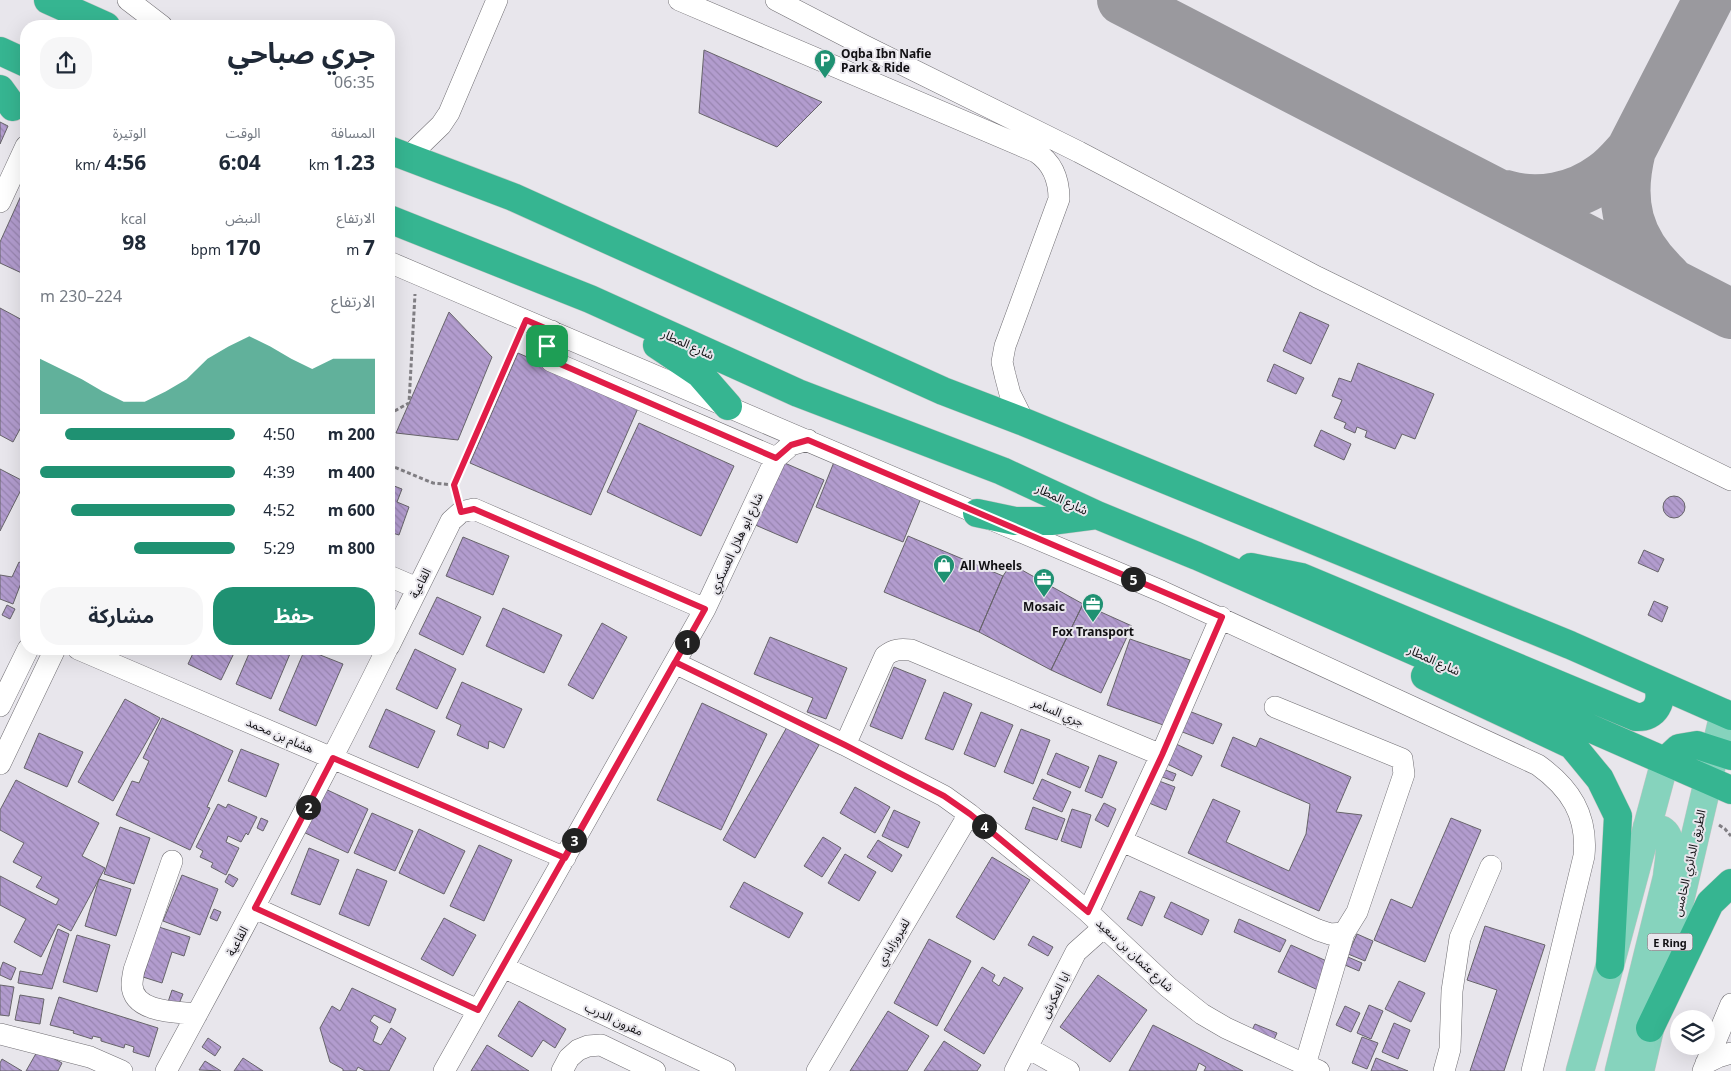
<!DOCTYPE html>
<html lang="ar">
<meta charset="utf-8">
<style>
:root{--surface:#fff;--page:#f6f6f7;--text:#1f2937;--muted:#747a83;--accent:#1f9172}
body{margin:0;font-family:"Noto Sans","Noto Sans Arabic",sans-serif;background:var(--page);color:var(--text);direction:rtl;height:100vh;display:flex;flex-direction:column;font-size:19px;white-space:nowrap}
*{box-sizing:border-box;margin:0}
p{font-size:16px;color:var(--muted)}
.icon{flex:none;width:28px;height:28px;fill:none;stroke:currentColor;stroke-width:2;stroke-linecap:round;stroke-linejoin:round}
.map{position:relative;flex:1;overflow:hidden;direction:ltr}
.drawer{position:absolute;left:20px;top:20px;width:375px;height:635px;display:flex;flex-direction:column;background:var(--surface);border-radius:20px;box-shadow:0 5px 20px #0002;direction:rtl}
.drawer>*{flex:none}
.controls{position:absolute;left:1670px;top:1010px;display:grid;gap:10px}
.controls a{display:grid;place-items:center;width:45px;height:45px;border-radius:50%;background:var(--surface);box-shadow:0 5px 20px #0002;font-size:25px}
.pin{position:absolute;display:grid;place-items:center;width:42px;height:42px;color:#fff;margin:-21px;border-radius:10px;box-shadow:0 2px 8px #0006}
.km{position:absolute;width:25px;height:25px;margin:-12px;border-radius:50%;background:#222;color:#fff;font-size:14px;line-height:25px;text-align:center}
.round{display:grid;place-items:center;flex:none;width:52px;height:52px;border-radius:20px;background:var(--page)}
.summary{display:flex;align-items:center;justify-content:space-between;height:85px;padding:0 20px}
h1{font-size:28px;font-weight:700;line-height:38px}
.stats{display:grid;grid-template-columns:repeat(3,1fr);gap:8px;height:85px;padding:5px 20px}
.stats div{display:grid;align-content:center}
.stats b{font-size:21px;font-weight:700}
.stats small{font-size:14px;font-weight:400}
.stats p{font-size:14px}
.chart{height:140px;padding:10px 20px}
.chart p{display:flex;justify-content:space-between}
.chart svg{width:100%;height:90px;margin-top:5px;fill:var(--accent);opacity:.7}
.action{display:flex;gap:10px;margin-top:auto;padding:10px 20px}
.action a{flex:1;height:58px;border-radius:20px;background:var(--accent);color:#fff;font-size:20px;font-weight:700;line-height:58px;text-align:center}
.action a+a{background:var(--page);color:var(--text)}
ul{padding:0 20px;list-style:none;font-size:16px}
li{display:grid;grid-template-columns:80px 60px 1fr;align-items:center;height:38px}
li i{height:12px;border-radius:6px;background:var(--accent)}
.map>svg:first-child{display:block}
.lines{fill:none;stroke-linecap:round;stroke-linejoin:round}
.taxiway{stroke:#9a999e;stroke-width:50}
.building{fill:url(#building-back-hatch);stroke:#67646a}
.minor-casing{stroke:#706e73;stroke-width:22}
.major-casing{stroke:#c6c6c6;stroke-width:29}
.highway-casing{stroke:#c6c6c6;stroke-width:29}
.path{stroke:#807e83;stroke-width:3;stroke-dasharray:4 2.5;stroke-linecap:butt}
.minor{stroke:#fff;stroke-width:21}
.major{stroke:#86d3bd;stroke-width:28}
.highway{stroke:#36b591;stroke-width:28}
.route-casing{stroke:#fff;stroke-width:10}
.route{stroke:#e11d48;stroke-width:6}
.labels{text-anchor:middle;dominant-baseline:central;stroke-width:4;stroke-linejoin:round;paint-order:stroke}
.shield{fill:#e8e6ec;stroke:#525054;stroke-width:1}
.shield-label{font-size:11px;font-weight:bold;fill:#111013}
.poi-label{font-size:12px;font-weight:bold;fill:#111013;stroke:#e8e6ec;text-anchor:start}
.street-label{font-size:12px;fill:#111013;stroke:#e8e6ec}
</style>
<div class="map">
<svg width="1731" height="1071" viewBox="0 0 1731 1071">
<defs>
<pattern id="building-back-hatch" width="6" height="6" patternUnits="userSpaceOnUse" patternTransform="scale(1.25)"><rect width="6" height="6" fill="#b29cce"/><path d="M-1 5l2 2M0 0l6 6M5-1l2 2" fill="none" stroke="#9885b0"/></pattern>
</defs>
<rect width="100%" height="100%" fill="#e8e6ec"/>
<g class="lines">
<path class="taxiway" d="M1122,0L1731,314
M1631,150C1618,202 1627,241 1667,278
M1506,195C1538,205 1576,197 1603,177C1614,170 1622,160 1631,150L1708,0"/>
</g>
<path class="building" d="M704,50L822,102L777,147L699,113Z
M0,122L8,126L0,144Z
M24,189L26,190V275L0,263V242Z
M0,308L26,322V418L13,442L0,435Z
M449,312L492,357L458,440L396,433Z
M1300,312L1329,325L1311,364L1283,351Z
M518,353L639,406L591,515L470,463Z
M1358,363L1434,394L1415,439L1402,434L1395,449L1365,437L1367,431L1357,427L1355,433L1344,428L1346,423L1334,418L1342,400L1332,396L1339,378L1351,382Z
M1274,364L1304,378L1296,394L1267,381Z
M639,423L734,466L701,536L607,492Z
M1321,430L1351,444L1344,460L1314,446Z
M780,461L824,480L797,543L753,524Z
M834,462L921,498L903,542L816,507Z
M0,469L25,482L0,531Z
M389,484L402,489L397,502L409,507L399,535L389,532Z
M1663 507a11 11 0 1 1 22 0a11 11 0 1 1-22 0Z
M908,536L1003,576L979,632L884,592Z
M463,537L509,556L493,595L446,576Z
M1644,550L1664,559L1658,572L1638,563Z
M25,560L26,585L21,583L13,604L0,599V575L12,577L19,562L23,564Z
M1011,564L1083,604L1051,670L979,632L1003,576Z
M437,597L481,617L463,655L419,634Z
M1654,601L1668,607L1662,622L1648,615Z
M1083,604L1132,626L1101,693L1051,670Z
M7,605L15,609L10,619L2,615Z
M503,608L562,635L544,673L486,646Z
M602,623L627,637L593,699L568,685Z
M770,637L847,668L826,719L807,712L813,698L754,674Z
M1130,639L1190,660L1166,726L1107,705Z
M195,649H236L221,680L188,664Z
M251,649H292L271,699L236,684Z
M305,649L343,664L316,726L279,710Z
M415,649L456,669L437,709L396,689Z
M894,667L926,680L902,739L870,726Z
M462,682L522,709L504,748L489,741L488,749L457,735L461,725L446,718Z
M944,692L972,704L953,750L925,739Z
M125,699L160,718L113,801L78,782Z
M702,703L767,734L721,830L657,800Z
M386,709L435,731L418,768L369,747Z
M1189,711L1222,724L1213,744L1180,731Z
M981,712L1013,725L995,767L964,754Z
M162,718L233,751L207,807L210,808L190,850L116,815L132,781L139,783L149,761L143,758Z
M787,727L819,745L755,858L723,840Z
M1021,729L1050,740L1033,784L1004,772Z
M39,733L83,752L67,787L24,768Z
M1233,737L1256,747L1260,738L1351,777L1336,812L1362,815L1319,911L1188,853L1213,799L1240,811L1226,842L1289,871L1306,834L1310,804L1221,766Z
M1176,744L1202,756L1192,776L1167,764Z
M241,749L279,764L266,797L228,781Z
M1056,753L1089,767L1080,788L1047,774Z
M1099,755L1117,762L1102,798L1085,791Z
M1163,769L1176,774L1173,781L1160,776Z
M1042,779L1071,792L1062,812L1033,799Z
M16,780L99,823L82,856L105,868L71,931L58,924L41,957L14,942L26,919L0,905V876L56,905L59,899L36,887L42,877L13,862L24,843L0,830V810Z
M1159,781L1175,787L1166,810L1149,803Z
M321,787L368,809L348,853L301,831Z
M855,787L890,807L875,833L840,813Z
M1104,803L1116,809L1108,827L1095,820Z
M218,804L226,808L228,804L257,817L248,835L246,833L241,842L228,836L226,842L239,848L226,875L211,867L213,863L200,857L203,851L196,847Z
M1033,807L1065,819L1057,840L1025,829Z
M1072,809L1091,815L1081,848L1061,841Z
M894,810L920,822L908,848L882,836Z
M372,813L413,831L395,871L354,853Z
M261,818L268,821L263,831L257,828Z
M1451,818L1481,830L1425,962L1374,940L1391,899L1412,908Z
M120,827L150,838L134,884L104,874Z
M419,829L465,851L444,894L399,873Z
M823,837L841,848L822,877L804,866Z
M878,840L902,855L892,872L867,857Z
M479,845L512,860L484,921L450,906Z
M309,848L339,860L320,905L291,894Z
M845,854L876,872L859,901L828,883Z
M992,857L1030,880L994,940L956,917Z
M357,869L387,881L369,926L339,914Z
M229,874L238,879L233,887L225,882Z
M182,875L218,889L200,935L163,921Z
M99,879L131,889L116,936L85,926Z
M744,882L803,913L789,938L730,907Z
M1140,891L1155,897L1142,926L1127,919Z
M1171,902L1209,920L1202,935L1164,917Z
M214,909L221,912L217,921L210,918Z
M444,918L476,935L453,976L421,959Z
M1239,919L1286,940L1280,952L1234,932Z
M1485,926L1545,945L1504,1071H1470L1497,990L1467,980Z
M159,927L190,937L184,956L172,952L162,983L143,977Z
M58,929L69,934L52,989L18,983L20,971L42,975Z
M1357,934L1373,941L1365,961L1348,954Z
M77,935L110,945L97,992L63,982Z
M1033,936L1053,947L1048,956L1028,945Z
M929,939L971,961L937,1026L894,1003Z
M1291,945L1331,963L1318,990L1278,972Z
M1348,957L1362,963L1359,971L1345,965Z
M3,962L16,968L11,980L0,975V970Z
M982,967L995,975L992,981L999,986L1004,977L1023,988L984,1054L944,1030Z
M1098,975L1147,1010L1110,1062L1060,1027Z
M1399,981L1425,993L1411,1022L1385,1009Z
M0,985L14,987L9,1016L0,1015Z
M352,988L396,1009L390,1023L374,1015L370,1021L378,1027L373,1041L381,1045L391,1028L406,1038L389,1071H365L358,1067L356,1071H343V1069L330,1062L320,1028L332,1006L340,1011Z
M172,990L183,994L178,1006L168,1002Z
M20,995L44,999L40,1024L15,1020Z
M59,997L158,1028L149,1057L133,1052L134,1047L125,1044L124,1048L101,1041V1038L93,1036L92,1039L73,1033L74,1031L50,1025Z
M519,1001L566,1029L555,1048L543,1040L532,1057L498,1036Z
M1369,1005L1383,1011L1371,1039L1357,1033Z
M1345,1006L1360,1013L1351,1032L1336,1025Z
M888,1011L929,1036L907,1071H850Z
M1394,1023L1410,1030L1398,1059L1382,1052Z
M1255,1024L1277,1033L1273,1042L1251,1032Z
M1153,1025L1243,1071H1204L1206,1067L1199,1063L1196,1071H1129Z
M1362,1037L1378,1043L1367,1069L1352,1063Z
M208,1038L221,1047L215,1056L202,1047Z
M944,1041L981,1065L977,1071H924Z
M487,1045L529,1071H471Z
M38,1050L62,1063L58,1071H26Z
M243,1058L263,1071H234Z
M1376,1058L1408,1071H1371Z
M2,1059L22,1071H0V1063Z
M205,1061L221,1071L199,1070Z"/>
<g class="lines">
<g class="minor-casing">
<path id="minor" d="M128,0L162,26
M679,0L1036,152C1053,163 1059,180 1059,199L1005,346L1002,362L1005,375L1010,394L1024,422
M776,0L863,45L1079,152L1317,277L1731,480
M407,158L441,125L449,113L497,0
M0,202L26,146
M389,262L1002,524L1161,591L1538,765C1570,788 1588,815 1584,856L1532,1071
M552,331C548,342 544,351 551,361L776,458
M389,576L417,588
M389,646L451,521L461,512L474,509L705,609
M78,649L565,858
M675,663L845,745L944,796L969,814L1054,883L1088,912L1168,987L1202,1014L1226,1028L1319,1071
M0,706L28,649
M845,745L885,656C894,649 900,649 911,650L1161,755
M0,764L55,649
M1122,841L1318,930L1330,934L1344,933L1357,912L1404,774L1402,759L1275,707
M172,861L134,970C133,975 132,980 132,985C133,1013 177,1012 197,1014
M255,908L478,1010
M1088,912L1161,755L1221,617
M503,967L725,1071
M0,1034L90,1057L122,1071
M1028,1048L1069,1071
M1706,1063L1718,1057L1731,1053
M1305,1065L1344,933
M166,1071C242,931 317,791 387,649
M444,1071L705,609L776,458L791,445L808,440
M562,1071L569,1058L578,1050L588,1046L601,1045L655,1071
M817,1071L969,814
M1015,1071L1076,952L1104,927
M1444,1071L1450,1049L1452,991L1460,938L1491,866
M1703,1071L1731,1004"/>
</g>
<g class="major-casing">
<path id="major" d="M1580,1071L1610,965L1665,761
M1619,1071L1667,877C1668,864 1675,838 1662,830C1658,828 1651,828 1647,827
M1640,1071L1724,713"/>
</g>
<g class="highway-casing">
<path id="highway" d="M48,0L106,26
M0,51L26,63
M0,89L13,107
M389,150L513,197L943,391L1024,422L1570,645L1731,716
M389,219L590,299L798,393L1002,471L1097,515L1197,556L1731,790
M657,345L700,374L728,406
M977,513L1015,521H1051L1097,515
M1251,567L1301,577L1636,717C1656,718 1664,701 1657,684
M1425,676L1572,745L1600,779L1618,816L1610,965
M1665,761L1679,748L1697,745L1731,756
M1650,1028L1710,903L1731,883"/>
</g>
<path class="path" d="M389,414L409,403L415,294
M389,465L433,483L454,485
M457,494L454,485L519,337
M1719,825L1725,829L1731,836"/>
<use href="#minor" class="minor"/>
<use href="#major" class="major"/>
<use href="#highway" class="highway"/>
</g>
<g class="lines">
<g class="route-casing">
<path id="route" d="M547,346L552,331L526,320L454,485L461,512L474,509L705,609C658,692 611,775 565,858L333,758L255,908L478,1010C544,895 609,779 675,662L845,745L944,796L970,814L1088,912L1162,755L1222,617L808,440L791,445L776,458L551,360L547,355V346"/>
</g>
<use href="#route" class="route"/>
</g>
<defs>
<g id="parking-pin" transform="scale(1.125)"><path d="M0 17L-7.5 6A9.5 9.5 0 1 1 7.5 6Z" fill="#1f9172" stroke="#e8e6ec"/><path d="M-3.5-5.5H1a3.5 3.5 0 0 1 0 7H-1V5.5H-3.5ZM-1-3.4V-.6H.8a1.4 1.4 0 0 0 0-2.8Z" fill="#fff"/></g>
<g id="shop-pin" transform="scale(1.125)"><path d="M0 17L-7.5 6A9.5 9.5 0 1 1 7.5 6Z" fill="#1f9172" stroke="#e8e6ec"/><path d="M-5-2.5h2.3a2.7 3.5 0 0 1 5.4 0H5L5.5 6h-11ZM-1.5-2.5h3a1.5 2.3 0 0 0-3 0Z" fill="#fff"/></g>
<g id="office-pin" transform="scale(1.125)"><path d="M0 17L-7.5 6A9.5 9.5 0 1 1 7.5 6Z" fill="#1f9172" stroke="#e8e6ec"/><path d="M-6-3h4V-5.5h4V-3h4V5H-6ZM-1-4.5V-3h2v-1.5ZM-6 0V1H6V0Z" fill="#fff"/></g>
</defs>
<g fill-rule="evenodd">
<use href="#parking-pin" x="825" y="60"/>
<use href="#shop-pin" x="944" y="565"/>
<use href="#office-pin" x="1044" y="579"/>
<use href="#office-pin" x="1093" y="604"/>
</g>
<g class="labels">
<rect class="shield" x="1647.5" y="933.5" width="45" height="17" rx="4"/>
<g class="shield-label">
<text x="1670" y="942">E Ring</text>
</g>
<g class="poi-label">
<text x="841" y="53">Oqba Ibn Nafie<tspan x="841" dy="14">Park &amp; Ride</tspan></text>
<text x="960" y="565">All Wheels</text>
<text x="1044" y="606" text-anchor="middle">Mosaic</text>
<text x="1093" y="631" text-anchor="middle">Fox Transport</text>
</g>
<g class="street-label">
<text transform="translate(688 344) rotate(24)">شارع المطار</text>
<text transform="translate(1062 499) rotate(25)">شارع المطار</text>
<text transform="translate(736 543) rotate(-65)">شارع ابو هلال العسكري</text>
<text transform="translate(420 583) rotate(-63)">القاعية</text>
<text transform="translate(1434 660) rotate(24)">شارع المطار</text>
<text transform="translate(1058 712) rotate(23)">جري السامر</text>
<text transform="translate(280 735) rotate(23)">هشام بن محمد</text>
<text transform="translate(1689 863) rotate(-77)">الطريق الدائري الخامس</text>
<text transform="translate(237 941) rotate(-61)">القاعية</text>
<text transform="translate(893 942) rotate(-59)">لفيروزابادي</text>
<text transform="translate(1135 955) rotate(43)">شارع عثمان بن سعيد</text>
<text transform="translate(1055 995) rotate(-63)">ابا العكرش</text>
<text transform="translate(614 1019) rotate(25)">مقرون الدرب</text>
</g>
</g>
</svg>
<div class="controls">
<a><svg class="icon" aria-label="layers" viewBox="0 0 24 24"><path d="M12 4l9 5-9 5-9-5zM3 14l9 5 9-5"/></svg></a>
</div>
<div class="pin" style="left:547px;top:346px;background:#1e9e55"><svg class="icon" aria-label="arrive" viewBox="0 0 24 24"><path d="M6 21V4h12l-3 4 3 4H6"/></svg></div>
<b class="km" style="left:687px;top:642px">1</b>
<b class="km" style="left:308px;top:807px">2</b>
<b class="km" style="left:574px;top:840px">3</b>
<b class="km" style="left:984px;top:826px">4</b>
<b class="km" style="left:1133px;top:579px">5</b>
<section class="drawer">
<div class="summary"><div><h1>جري صباحي</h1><p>06:35</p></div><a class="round"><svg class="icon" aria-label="share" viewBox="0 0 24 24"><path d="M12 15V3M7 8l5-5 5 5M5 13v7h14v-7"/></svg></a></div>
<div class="stats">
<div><p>المسافة</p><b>1.23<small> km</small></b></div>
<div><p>الوقت</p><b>6:04</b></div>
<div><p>الوتيرة</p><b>4:56<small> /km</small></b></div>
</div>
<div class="stats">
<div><p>الارتفاع</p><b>7<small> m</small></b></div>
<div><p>النبض</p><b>170<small> bpm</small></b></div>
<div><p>kcal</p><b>98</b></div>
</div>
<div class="chart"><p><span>الارتفاع</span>224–230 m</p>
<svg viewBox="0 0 160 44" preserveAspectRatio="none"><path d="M0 44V17L10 22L20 27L30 33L40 38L50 38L60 33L70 27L80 17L90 11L100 6L110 11L120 17L130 22L140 17L150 17L160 17V44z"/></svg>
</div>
<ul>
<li><b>200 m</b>4:50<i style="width:87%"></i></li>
<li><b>400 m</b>4:39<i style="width:100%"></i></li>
<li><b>600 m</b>4:52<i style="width:84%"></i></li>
<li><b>800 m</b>5:29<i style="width:52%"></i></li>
</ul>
<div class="action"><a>حفظ</a><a>مشاركة</a></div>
</section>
</div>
